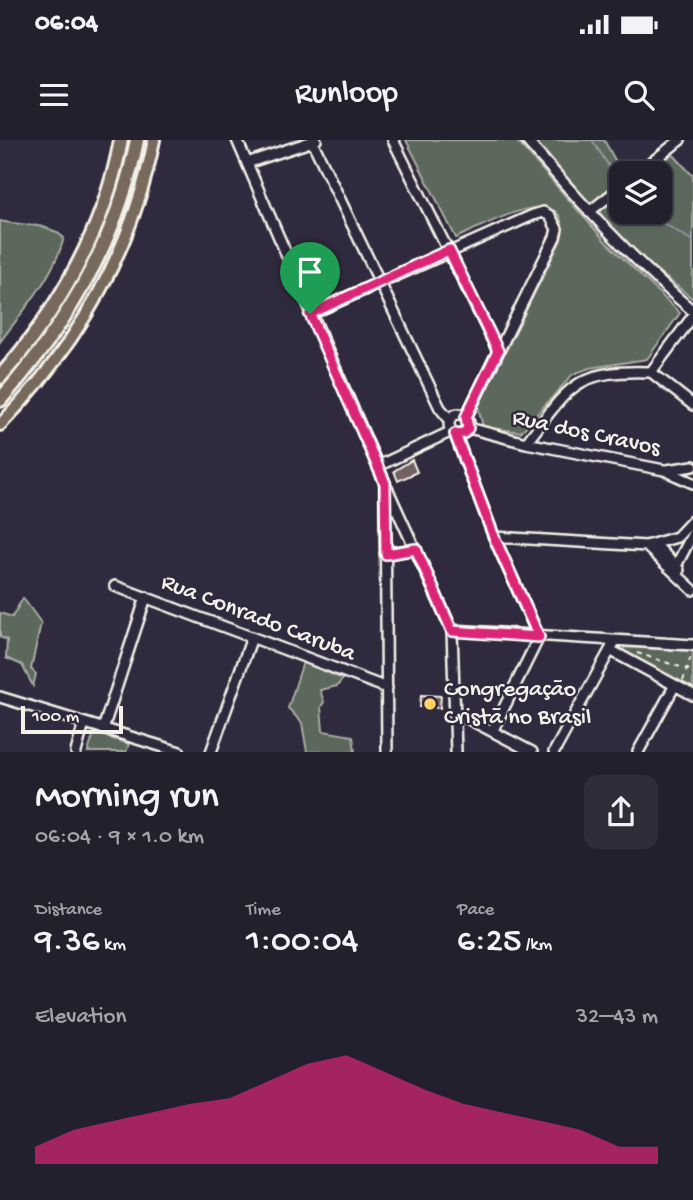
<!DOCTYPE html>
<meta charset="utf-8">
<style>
:root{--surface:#23202e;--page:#2f2d3a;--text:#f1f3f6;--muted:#a3a3aa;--line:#403e4a;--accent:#db2777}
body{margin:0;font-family:"Gochi Hand",sans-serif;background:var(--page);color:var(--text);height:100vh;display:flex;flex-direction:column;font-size:26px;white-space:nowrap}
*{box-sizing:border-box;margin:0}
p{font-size:23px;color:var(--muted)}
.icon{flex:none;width:38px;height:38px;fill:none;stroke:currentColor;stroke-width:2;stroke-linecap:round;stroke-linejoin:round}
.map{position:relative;height:612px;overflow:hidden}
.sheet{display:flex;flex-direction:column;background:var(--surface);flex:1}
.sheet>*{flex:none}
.fabs{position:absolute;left:609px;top:21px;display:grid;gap:14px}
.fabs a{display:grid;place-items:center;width:63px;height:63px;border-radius:14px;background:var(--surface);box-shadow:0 2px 5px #0004,0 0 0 2px var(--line);font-size:35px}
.scale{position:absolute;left:21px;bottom:18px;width:102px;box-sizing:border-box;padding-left:7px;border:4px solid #f4f1e8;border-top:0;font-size:19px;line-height:24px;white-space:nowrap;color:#f4f1e8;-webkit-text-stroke:5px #2f2a3d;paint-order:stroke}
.pin{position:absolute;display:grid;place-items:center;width:60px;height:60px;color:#fff;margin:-72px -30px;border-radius:50% 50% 50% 0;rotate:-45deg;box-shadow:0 0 7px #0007}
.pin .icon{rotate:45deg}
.round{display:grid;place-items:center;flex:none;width:74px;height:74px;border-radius:14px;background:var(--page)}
.headline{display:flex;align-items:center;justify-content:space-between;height:119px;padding:0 35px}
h1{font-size:38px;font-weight:600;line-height:52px}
.metrics{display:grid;grid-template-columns:repeat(3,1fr);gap:10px;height:119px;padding:7px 35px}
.metrics div{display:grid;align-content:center}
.metrics b{font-size:35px;font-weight:600}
.metrics small{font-size:19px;font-weight:400}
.metrics p{font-size:19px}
.chart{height:196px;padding:14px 35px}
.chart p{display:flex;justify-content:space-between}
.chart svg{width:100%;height:126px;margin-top:7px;fill:var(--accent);opacity:.7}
.status{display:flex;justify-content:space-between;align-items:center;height:49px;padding:0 35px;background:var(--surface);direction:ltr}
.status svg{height:19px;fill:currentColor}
header{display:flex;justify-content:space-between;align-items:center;height:91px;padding:0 35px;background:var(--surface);font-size:32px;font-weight:600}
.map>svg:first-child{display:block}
.green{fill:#5d675b;stroke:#a8aca2;stroke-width:2}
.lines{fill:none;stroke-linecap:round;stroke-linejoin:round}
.stream{stroke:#8f9aa4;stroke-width:2}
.building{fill:#725e5f;stroke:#f4f1e8;stroke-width:2}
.minor-casing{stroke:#f4f1e8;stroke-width:14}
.major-casing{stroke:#f4f1e8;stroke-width:16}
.highway-casing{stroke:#f4f1e8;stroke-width:18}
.path{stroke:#f4f1e8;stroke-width:2;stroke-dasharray:5 5;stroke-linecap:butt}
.minor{stroke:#2f2a3d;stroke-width:9}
.major{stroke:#77695c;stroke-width:10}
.highway{stroke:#77695c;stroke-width:12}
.route-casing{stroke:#fff;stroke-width:14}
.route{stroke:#db2777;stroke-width:9}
.poi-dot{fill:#ffd166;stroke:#2f2a3d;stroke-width:2.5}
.labels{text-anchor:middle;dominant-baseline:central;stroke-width:5;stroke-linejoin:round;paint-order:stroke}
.street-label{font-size:24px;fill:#f4f1e8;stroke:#2f2a3d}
.poi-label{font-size:24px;fill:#f4f1e8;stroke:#2f2a3d;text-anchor:start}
</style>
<div class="status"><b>06:04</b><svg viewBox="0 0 49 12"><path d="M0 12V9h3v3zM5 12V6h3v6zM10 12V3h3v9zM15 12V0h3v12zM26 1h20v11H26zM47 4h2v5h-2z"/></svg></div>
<header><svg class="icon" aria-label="menu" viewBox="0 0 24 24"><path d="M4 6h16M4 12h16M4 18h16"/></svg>Runloop<svg class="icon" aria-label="search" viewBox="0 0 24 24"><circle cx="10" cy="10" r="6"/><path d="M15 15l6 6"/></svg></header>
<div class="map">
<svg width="693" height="612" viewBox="0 0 693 612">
<rect width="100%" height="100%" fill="#2f2a3d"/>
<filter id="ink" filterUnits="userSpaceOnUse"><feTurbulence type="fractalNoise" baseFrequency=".0143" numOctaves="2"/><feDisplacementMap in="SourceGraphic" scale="14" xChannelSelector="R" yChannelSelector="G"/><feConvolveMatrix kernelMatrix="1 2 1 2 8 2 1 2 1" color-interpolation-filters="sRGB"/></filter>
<g filter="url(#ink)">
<path class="green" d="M406,0H516L606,102L680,173L647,219L590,228L573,234L521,292L483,287L478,267L561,100C573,34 482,87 456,98Z
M535,0H604L622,33L621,42L591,65Z
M672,13L693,36V159L640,117L601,75V70L621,52V72H660V33H646Z
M0,81C23,87 46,81 64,98C53,138 24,169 0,202Z
M23,458L41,483L31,529L36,534L33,546L22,525L6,518L7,500L0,497V473L12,477Z
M625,507L693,511V549L626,514L623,510Z
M303,522L343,539L337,546L320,550L324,562L321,567L323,591L353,596L355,612H307L302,583L288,568Z
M94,593L129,604L126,612H88Z"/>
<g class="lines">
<path class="stream" d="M592,0L620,43
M645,72L693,101"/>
</g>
<path class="building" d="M412,320L417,332L398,341L394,331Z
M421,555L441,556L440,568L420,567Z"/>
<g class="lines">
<g class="minor-casing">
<path id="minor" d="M237,0L385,343L387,612
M393,0L498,211
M526,0C579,61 631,119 693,171
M312,1L440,268L450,280
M247,23L316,0
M638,33L680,0
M589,72L621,47
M310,174L533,75L543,72L550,76L557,89L555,97L466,277
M651,232L693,176
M651,232L693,265
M449 284a10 10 0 1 1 20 0a10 10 0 1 1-20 0Z
M469,288L526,303L664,330L693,343
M455,294L494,397L539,497L493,590
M526,303C569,248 574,229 651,232
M378,326L452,291
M667,330L693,326
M387,348L452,490L456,612
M494,397L646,406L677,397L693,380
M655,404L679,430
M646,406L693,450
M385,414L416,409
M676,426L693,393
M115,446L387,548
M452,490L693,505
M610,510L693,555
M0,557L180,612
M455,572L532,612
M103,589L146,457
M76,612L84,583
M211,612L252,497
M554,612L615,501
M638,612L675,545"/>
</g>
<g class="major-casing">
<path id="major" d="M0,285C79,204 132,111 154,0"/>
</g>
<g class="highway-casing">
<path id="highway" d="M0,237C59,170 105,89 121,0
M0,260C67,185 118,99 137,0"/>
</g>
<path class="path" d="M637,513L693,531
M683,541L692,513"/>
<use href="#minor" class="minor"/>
<use href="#major" class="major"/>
<use href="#highway" class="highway"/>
</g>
</g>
<g class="lines" filter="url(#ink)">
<g class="route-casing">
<path id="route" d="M449,110L498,211L466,277L468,288L464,293L455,294L494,397L539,497L452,491L416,409L386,414L385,343L310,174Z"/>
</g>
<use href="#route" class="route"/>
</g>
<circle class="poi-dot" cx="430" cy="564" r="7"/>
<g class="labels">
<g class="street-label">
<text transform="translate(586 294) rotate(12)">Rua dos Cravos</text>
<text transform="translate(258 479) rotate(21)">Rua Conrado Caruba</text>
</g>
<g class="poi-label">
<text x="444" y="550">Congregação<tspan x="444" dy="28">Cristã no Brasil</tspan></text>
</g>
</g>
</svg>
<div class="fabs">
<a><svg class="icon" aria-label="layers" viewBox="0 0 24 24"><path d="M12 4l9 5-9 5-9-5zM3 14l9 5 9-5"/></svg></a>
</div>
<div class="scale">100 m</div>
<div class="pin" style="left:310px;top:174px;background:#1e9e55"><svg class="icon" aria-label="arrive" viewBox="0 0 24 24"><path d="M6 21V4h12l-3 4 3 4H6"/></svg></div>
</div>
<section class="sheet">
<div class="headline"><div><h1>Morning run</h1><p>06:04 · 9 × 1.0 km</p></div><a class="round"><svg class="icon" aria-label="share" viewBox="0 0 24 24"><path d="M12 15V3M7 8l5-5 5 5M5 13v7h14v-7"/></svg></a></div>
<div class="metrics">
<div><p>Distance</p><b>9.36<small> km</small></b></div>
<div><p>Time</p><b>1:00:04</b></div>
<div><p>Pace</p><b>6:25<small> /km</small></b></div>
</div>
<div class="chart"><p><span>Elevation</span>32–43 m</p>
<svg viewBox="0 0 160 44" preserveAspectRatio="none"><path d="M0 44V38L10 32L20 29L30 26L40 23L50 21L60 15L70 9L80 6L90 12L100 18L110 23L120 26L130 29L140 32L150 38L160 38V44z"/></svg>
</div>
</section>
